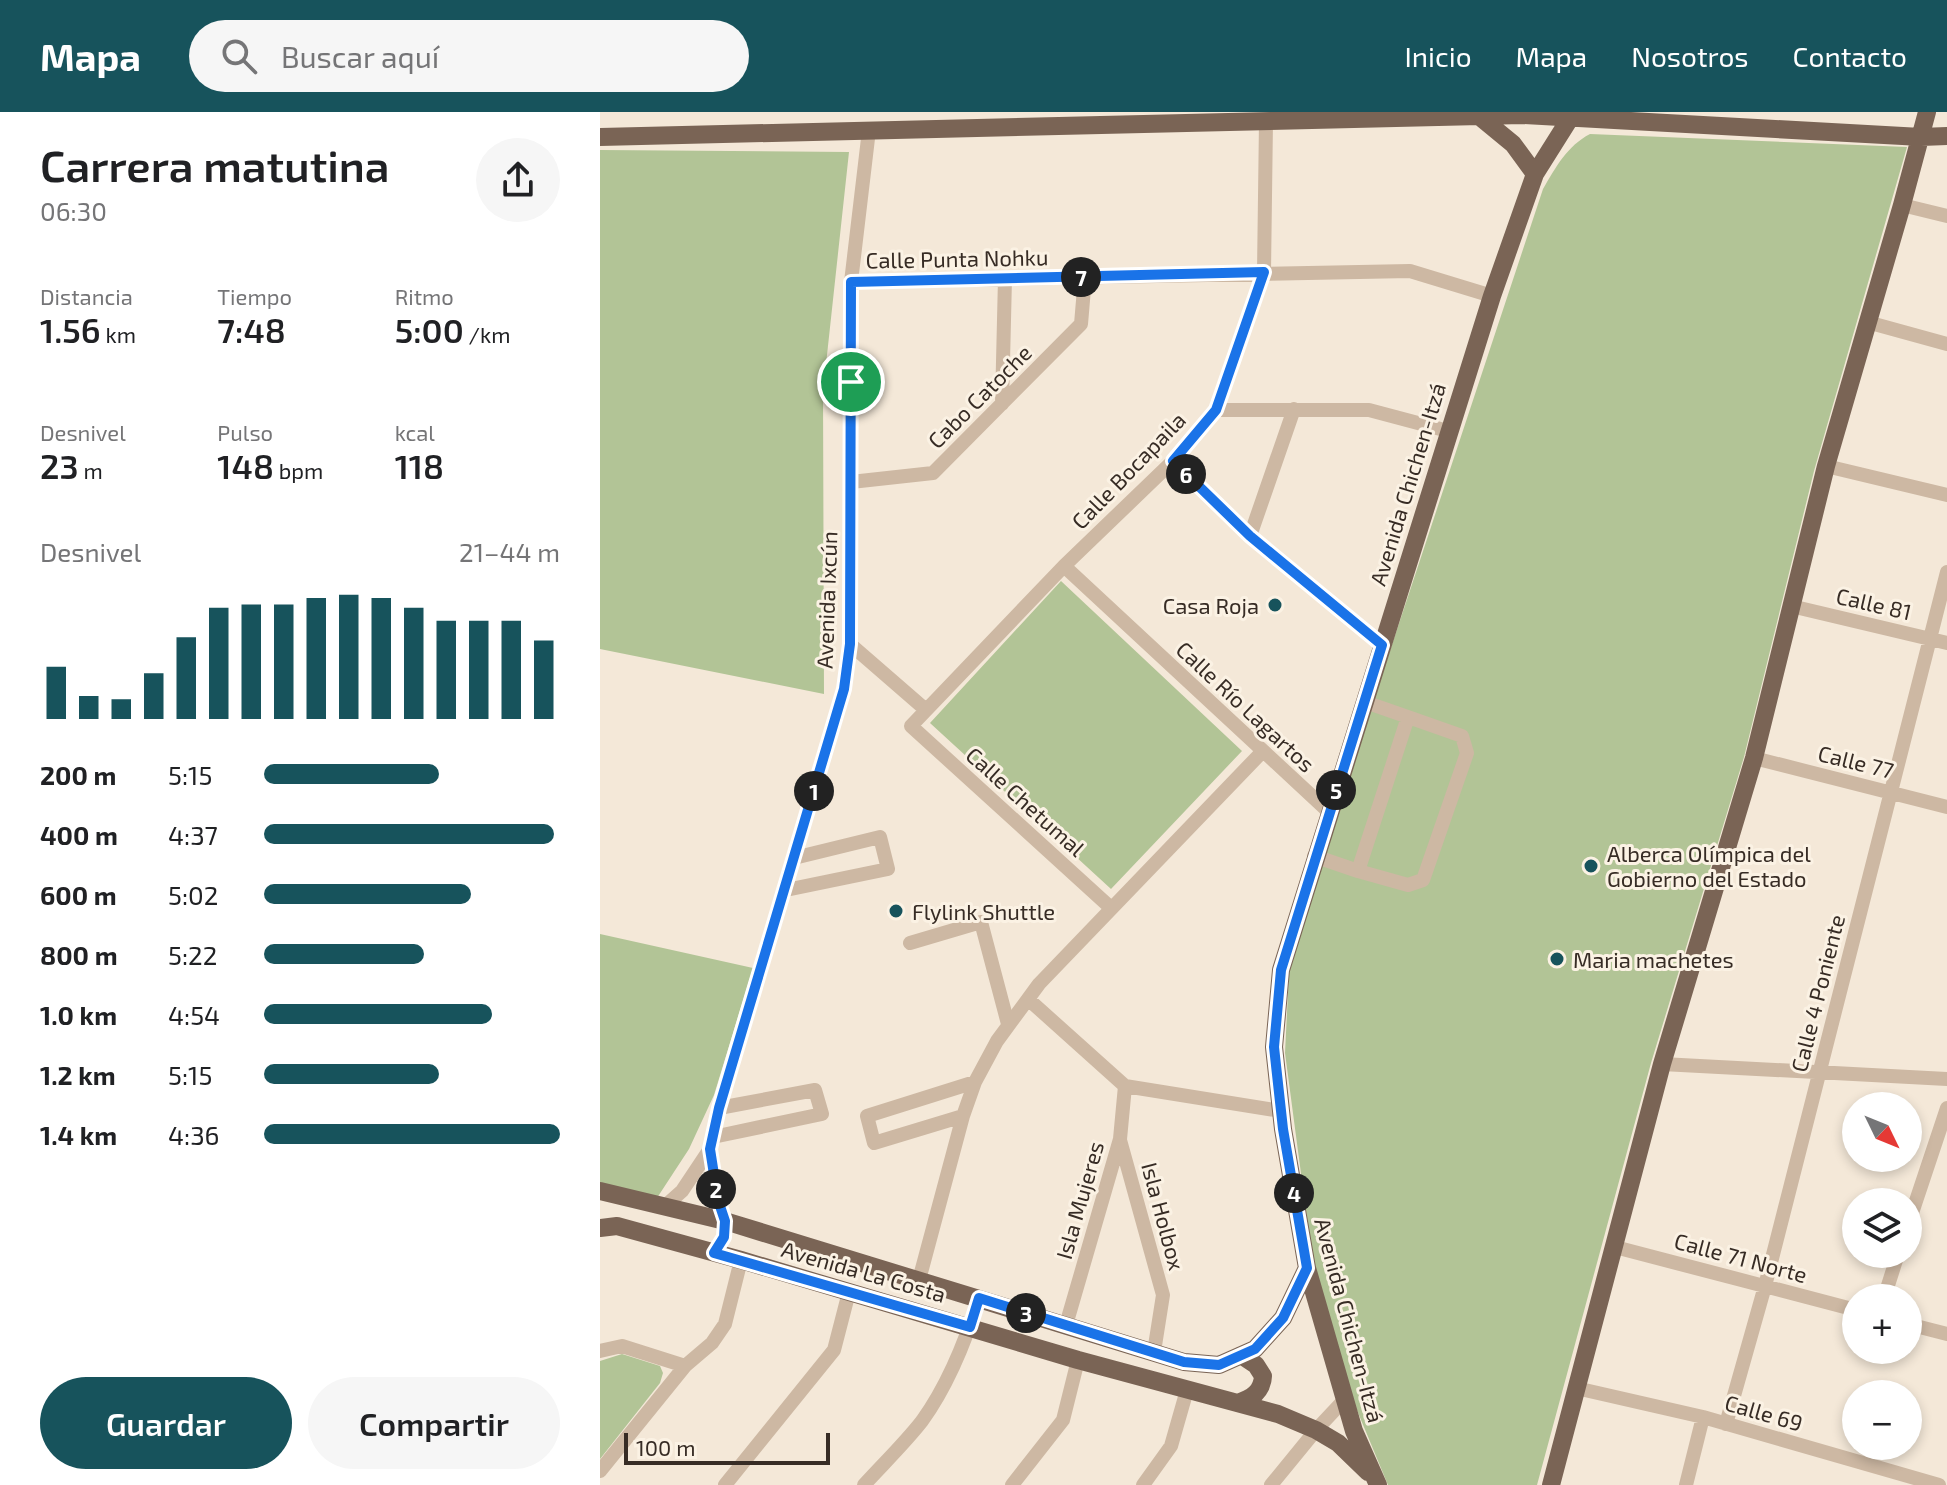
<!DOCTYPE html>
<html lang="es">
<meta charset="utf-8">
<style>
:root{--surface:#fff;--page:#f6f6f6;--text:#202124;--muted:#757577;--accent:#17535c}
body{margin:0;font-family:"Exo 2",sans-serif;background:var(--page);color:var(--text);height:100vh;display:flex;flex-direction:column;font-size:30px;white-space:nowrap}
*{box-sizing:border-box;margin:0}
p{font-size:26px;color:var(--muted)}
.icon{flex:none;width:44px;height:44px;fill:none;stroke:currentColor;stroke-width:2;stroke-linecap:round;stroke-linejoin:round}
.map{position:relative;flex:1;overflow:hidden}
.drawer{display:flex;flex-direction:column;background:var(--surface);width:600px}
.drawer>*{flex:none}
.needle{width:52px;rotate:133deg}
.fabs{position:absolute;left:1242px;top:980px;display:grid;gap:16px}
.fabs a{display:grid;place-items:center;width:80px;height:80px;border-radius:50%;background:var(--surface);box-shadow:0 4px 12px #0003;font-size:40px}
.scale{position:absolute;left:24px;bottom:20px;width:206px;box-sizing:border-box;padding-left:8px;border:4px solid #372c25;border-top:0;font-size:22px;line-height:28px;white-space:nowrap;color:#372c25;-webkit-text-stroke:6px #fbf2e4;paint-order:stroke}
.pin{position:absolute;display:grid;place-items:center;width:68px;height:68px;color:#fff;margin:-34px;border:4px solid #fff;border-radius:50%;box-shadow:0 2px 8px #0007}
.km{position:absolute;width:40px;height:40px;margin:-20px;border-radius:50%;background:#222;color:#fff;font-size:22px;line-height:40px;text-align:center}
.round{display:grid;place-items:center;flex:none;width:84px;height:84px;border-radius:42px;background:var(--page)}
.headline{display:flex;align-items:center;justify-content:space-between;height:136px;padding:0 40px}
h1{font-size:44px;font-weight:600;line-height:60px}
.stats{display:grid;grid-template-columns:repeat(3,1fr);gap:12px;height:136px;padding:8px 40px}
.stats div{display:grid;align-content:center}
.stats b{font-size:34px;font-weight:600}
.stats small{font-size:22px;font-weight:400}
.stats p{font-size:22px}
.chart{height:224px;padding:16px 40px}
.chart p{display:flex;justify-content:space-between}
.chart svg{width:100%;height:144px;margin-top:8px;stroke:var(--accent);stroke-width:6}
.primary-button{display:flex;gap:16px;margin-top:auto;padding:16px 40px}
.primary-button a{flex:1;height:92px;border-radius:48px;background:var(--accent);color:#fff;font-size:32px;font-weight:600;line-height:92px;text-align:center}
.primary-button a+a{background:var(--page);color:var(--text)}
ul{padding:0 40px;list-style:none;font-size:26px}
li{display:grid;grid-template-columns:128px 96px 1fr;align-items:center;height:60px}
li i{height:20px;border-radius:10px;background:var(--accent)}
header{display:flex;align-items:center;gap:48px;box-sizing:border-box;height:112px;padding:0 40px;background:var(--accent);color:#fff}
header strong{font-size:38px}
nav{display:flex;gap:44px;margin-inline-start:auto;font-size:28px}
.search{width:560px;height:72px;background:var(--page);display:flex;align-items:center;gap:20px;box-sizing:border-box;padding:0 28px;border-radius:44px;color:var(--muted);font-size:30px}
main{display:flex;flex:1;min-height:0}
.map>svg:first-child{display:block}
.green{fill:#b2c496}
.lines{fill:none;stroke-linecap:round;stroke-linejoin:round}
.minor{stroke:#cdb8a3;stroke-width:14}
.major{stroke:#7a6455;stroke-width:18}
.route-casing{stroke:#fff;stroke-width:16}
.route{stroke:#1a73e8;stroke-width:10}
.poi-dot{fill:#17535c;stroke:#fbf2e4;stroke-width:3}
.labels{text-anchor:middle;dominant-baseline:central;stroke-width:6;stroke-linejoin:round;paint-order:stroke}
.street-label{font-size:22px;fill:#372c25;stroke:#fbf2e4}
.poi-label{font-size:22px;fill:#372c25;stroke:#fbf2e4;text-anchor:start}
</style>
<header>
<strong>Mapa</strong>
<div class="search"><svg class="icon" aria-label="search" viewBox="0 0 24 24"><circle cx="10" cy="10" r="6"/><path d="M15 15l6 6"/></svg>Buscar aquí</div>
<nav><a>Inicio</a><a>Mapa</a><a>Nosotros</a><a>Contacto</a></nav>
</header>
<main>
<section class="drawer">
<div class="headline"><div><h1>Carrera matutina</h1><p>06:30</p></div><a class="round"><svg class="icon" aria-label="share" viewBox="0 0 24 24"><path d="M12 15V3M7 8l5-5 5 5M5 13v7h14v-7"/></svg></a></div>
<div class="stats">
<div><p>Distancia</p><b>1.56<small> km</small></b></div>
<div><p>Tiempo</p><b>7:48</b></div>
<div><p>Ritmo</p><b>5:00<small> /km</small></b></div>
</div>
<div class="stats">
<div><p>Desnivel</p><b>23<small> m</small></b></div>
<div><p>Pulso</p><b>148<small> bpm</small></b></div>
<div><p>kcal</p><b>118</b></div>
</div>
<div class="chart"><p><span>Desnivel</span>21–44 m</p>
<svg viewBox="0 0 160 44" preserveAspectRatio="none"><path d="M5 44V28M15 44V37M25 44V38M35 44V30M45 44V19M55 44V10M65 44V9M75 44V9M85 44V7M95 44V6M105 44V7M115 44V10M125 44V14M135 44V14M145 44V14M155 44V20"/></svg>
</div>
<ul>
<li><b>200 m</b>5:15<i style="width:59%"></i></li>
<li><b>400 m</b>4:37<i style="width:98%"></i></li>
<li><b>600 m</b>5:02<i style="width:70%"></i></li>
<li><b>800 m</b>5:22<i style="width:54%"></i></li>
<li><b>1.0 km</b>4:54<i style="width:77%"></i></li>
<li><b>1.2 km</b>5:15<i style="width:59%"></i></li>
<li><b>1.4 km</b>4:36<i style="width:100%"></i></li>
</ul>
<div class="primary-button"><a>Guardar</a><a>Compartir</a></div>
</section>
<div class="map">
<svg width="1347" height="1373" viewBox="0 0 1347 1373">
<rect width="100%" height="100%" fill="#f4e8d8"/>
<path class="green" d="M990,22L1307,35L1214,359L1144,645L1051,951L937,1373H788L754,1291L713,1152L685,941L689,860L772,593L943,77C956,55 967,34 990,22Z
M0,38L249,40L223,280L224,582L0,537Z
M461,469L642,639L511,777L330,611Z
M0,822L153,856L114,983L89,1037L55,1089L0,1071Z
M22,1242L60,1254L63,1261L60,1271L0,1347V1249Z"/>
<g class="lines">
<path class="minor" d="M1302,93L1347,104
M251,170L810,159L892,184
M1267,210L1347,232
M402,292L405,166
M616,298H769L848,319
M573,349L650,424L782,533
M1226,354L1347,383
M251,370L333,361L481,212L485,165
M650,424L694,297
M464,454L729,700
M1191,494L1347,531
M250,532L326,598
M1154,646L1347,695
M714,744L758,759L808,605L765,590
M758,759L808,773L823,768L867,641L862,624L808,605
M186,778L288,757L280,725L194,746
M511,796L311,614L464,454L573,349L616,298L664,160L666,9
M310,831L381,810L408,912
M428,887L525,974L681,999
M1062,952L1347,967
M363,1004L274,1031L267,1004L375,970
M113,1025L222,1002L215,978L119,996
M520,1028L563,1183L554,1240
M64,1095L82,1079L110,1037
M125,1109L118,1088L110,1037L119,996L244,577L250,532L251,170L269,18
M1308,1113L1347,996
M1015,1135L1256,1198
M319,1168L363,1004L375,970L397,929L439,872L662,640
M1284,1186L1298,1142
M1308,1212L1347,1222
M466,1213L520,1027L525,974
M0,1239L22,1234L85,1254
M976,1276L1103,1305L1339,1373
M1126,1312L1165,1174L1347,460
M0,1359L85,1254L112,1231L125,1212L141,1148
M125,1373L234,1238L249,1180
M264,1373C283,1352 304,1332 322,1309C348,1273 366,1228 379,1186
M412,1373L463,1308L478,1248
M543,1373L571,1334L587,1278
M671,1373L716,1318L746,1286
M1086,1373L1103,1305"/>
<path class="major" d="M879,4L913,32L935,62
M0,25L922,3L1321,25L1347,24
M0,1079L125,1109L584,1250L619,1253L655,1237L683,1206L707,1156
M0,1116L17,1114L141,1148L478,1248L678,1302L716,1318L738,1331L768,1360
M638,1291C652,1286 662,1280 663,1264L656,1253L641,1243
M778,1373L754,1319L707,1156L683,1017L674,935L681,858L892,184L935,62L974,0
M951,1373L1062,952L1154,646L1226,354L1302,93L1327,0"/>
</g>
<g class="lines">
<g class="route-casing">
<path id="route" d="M664,160L616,298L573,349L650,424L782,533L681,858L674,935L683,1017L707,1156L683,1206L655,1237L619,1253L584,1250L379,1186L370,1215L114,1141L124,1125L125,1109L118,1088L110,1037L119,996L244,577L250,532L251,170Z"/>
</g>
<use href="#route" class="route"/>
</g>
<g class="poi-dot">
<circle cx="675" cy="493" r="8"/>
<circle cx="991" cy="754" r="8"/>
<circle cx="296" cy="799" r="8"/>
<circle cx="957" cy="847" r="8"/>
</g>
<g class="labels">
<g class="street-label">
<text transform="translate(357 146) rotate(-1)">Calle Punta Nohku</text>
<text transform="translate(379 284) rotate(-45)">Cabo Catoche</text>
<text transform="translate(528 358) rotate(-46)">Calle Bocapaila</text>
<text transform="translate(807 372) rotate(-73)">Avenida Chichen-Itzá</text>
<text transform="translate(226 488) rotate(-88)">Avenida Ixcún</text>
<text transform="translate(1274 491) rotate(13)">Calle 81</text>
<text transform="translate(646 594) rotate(43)">Calle Río Lagartos</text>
<text transform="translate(1256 649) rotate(14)">Calle 77</text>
<text transform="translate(426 689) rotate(42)">Calle Chetumal</text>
<text transform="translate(1217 881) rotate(-76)">Calle 4 Poniente</text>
<text transform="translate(479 1088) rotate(-74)">Isla Mujeres</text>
<text transform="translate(564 1104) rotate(75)">Isla Holbox</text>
<text transform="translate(1141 1145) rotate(15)">Calle 71 Norte</text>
<text transform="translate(264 1159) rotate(16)">Avenida La Costa</text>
<text transform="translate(750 1208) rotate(75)">Avenida Chichen-Itzá</text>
<text transform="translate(1164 1300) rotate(16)">Calle 69</text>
</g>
<g class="poi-label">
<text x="659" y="493" text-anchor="end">Casa Roja</text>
<text x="1007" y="741">Alberca Olímpica del<tspan x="1007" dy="25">Gobierno del Estado</tspan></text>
<text x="312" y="799">Flylink Shuttle</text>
<text x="973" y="847">Maria machetes</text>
</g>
</g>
</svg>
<div class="fabs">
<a><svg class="needle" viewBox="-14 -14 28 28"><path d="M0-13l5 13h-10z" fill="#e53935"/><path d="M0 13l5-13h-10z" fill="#757577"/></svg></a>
<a><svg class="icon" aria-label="layers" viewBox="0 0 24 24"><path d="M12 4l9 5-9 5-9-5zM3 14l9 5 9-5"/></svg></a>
<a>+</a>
<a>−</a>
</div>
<div class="scale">100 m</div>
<div class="pin" style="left:251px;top:270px;background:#1e9e55"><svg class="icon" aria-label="arrive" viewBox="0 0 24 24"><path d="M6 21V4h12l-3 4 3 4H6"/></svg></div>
<b class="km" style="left:214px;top:679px">1</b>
<b class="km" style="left:116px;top:1077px">2</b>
<b class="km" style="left:426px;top:1201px">3</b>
<b class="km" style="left:694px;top:1081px">4</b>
<b class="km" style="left:736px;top:678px">5</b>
<b class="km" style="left:586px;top:362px">6</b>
<b class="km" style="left:481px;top:165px">7</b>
</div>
</main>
